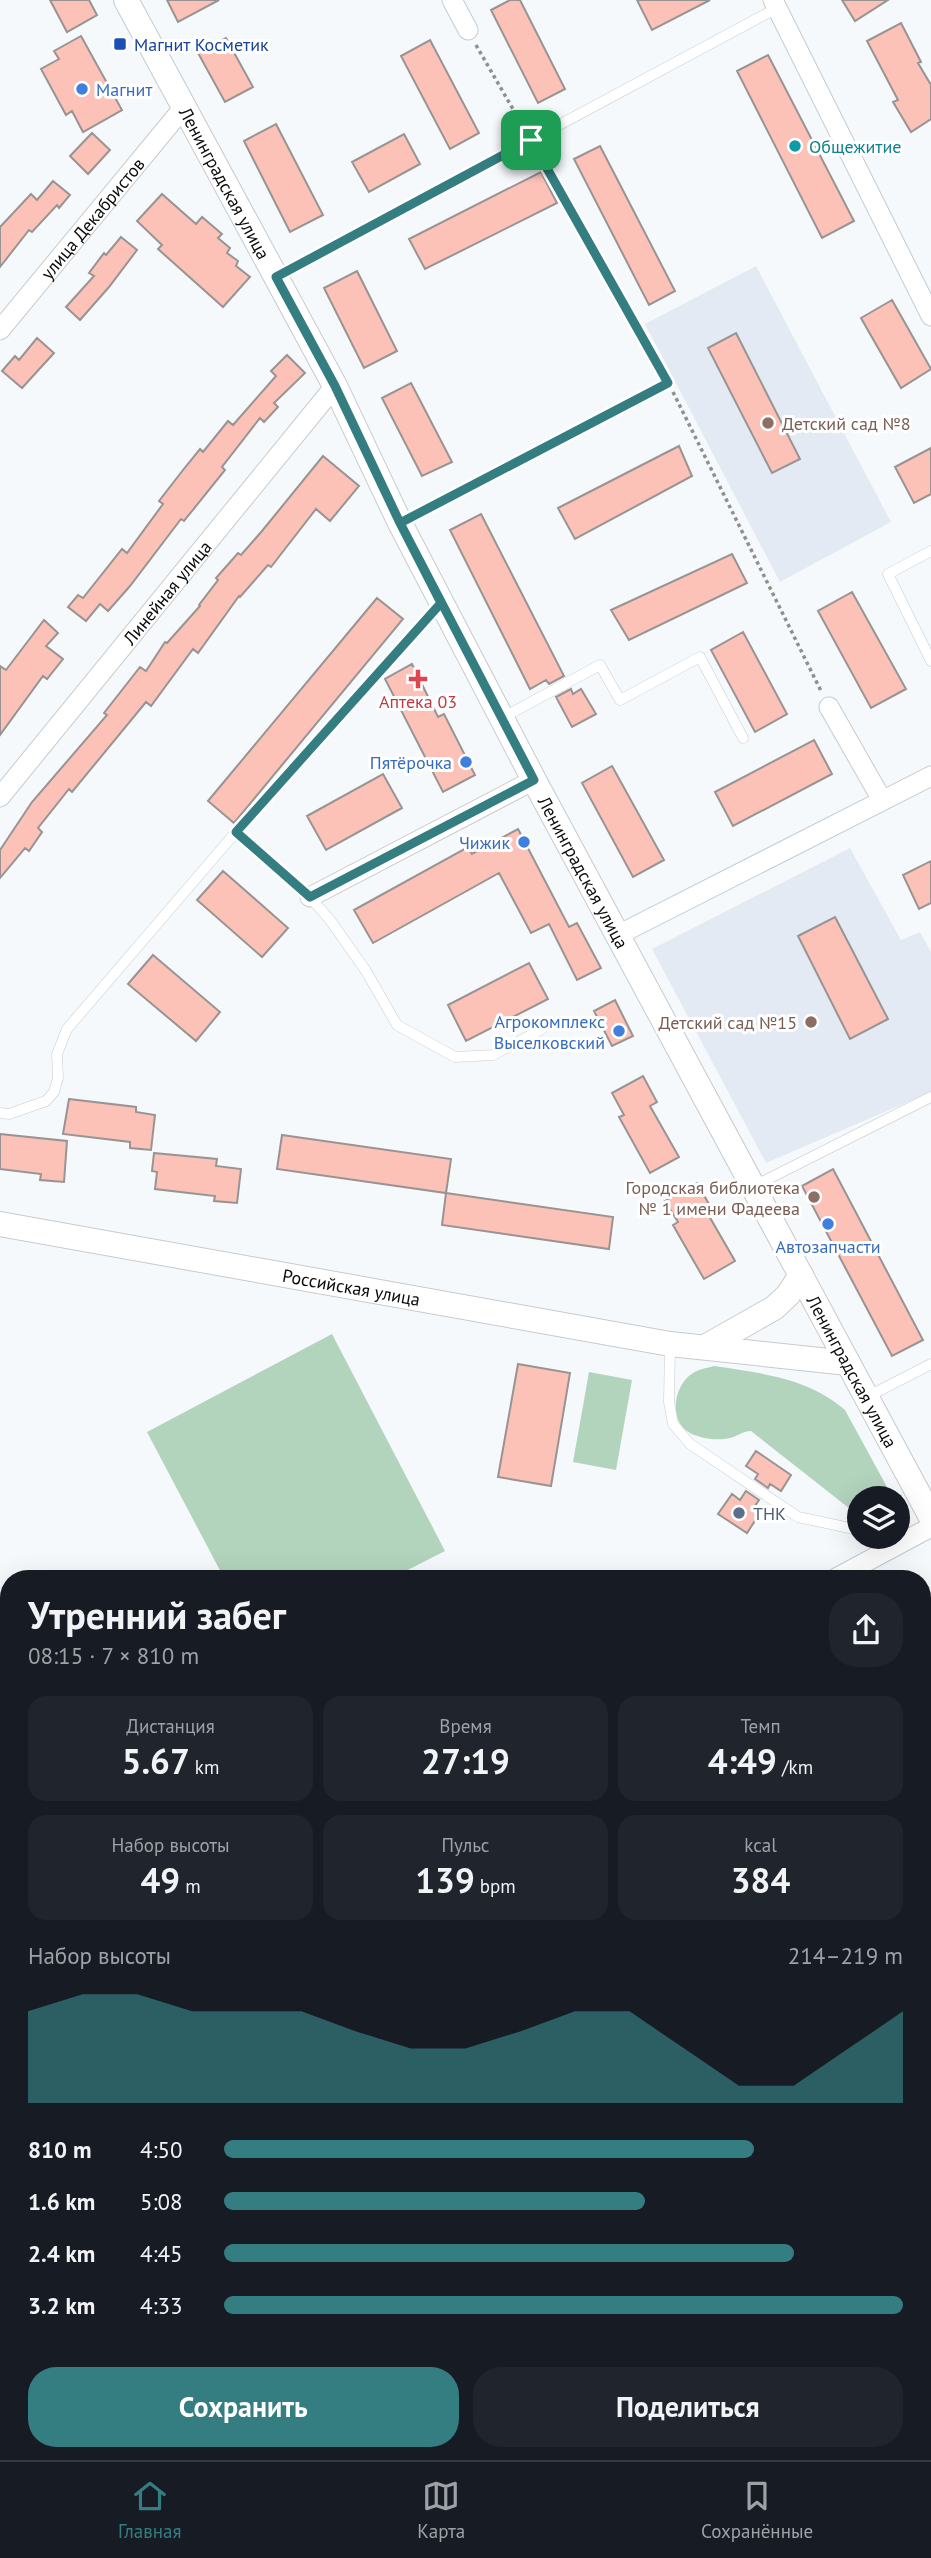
<!DOCTYPE html>
<html lang="ru">
<meta charset="utf-8">
<style>
:root{--surface:#171b24;--page:#20242c;--text:#f1f3f6;--muted:#9ea1a6;--line:#363941;--accent:#347d80}
body{margin:0;font-family:"PT Sans",sans-serif;background:var(--page);color:var(--text);height:100vh;display:flex;flex-direction:column;font-size:26px;white-space:nowrap}
*{box-sizing:border-box;margin:0}
p{font-size:23px;color:var(--muted)}
.icon{flex:none;width:38px;height:38px;fill:none;stroke:currentColor;stroke-width:2;stroke-linecap:round;stroke-linejoin:round}
.map{position:relative;flex:1;overflow:hidden}
.panel{position:absolute;left:0px;top:1570px;width:931px;height:891px;display:flex;flex-direction:column;background:var(--surface);border-radius:28px 28px 0 0;box-shadow:0 7px 28px #0002}
.panel>*{flex:none}
.controls{position:absolute;left:847px;top:1486px;display:grid;gap:14px}
.controls a{display:grid;place-items:center;width:63px;height:63px;border-radius:50%;background:var(--surface);box-shadow:0 7px 28px #0002;font-size:35px}
.pin{position:absolute;display:grid;place-items:center;width:60px;height:60px;color:#fff;margin:-30px;border-radius:14px;box-shadow:0 4px 10px #0006}
.round{display:grid;place-items:center;flex:none;width:74px;height:74px;border-radius:28px;background:var(--page)}
.head{display:flex;align-items:center;justify-content:space-between;height:119px;padding:0 28px}
h1{font-size:38px;font-weight:700;line-height:52px}
.figures{display:grid;grid-template-columns:repeat(3,1fr);gap:10px;height:119px;padding:7px 28px}
.figures div{display:grid;align-content:center;border-radius:18px;background:var(--page);text-align:center}
.figures b{font-size:35px;font-weight:700}
.figures small{font-size:19px;font-weight:400}
.figures p{font-size:19px}
.chart{height:196px;padding:14px 28px}
.chart p{display:flex;justify-content:space-between}
.chart svg{width:100%;height:126px;margin-top:7px;fill:var(--accent);opacity:.7}
.button{display:flex;gap:14px;margin-top:auto;padding:14px 28px}
.button a{flex:1;height:80px;border-radius:28px;background:var(--accent);color:#fff;font-size:28px;font-weight:700;line-height:80px;text-align:center}
.button a+a{background:var(--page);color:var(--text)}
ul{padding:0 28px;list-style:none;font-size:23px}
li{display:grid;grid-template-columns:112px 84px 1fr;align-items:center;height:52px}
li i{height:18px;border-radius:9px;background:var(--accent)}
.tab-bar{display:flex;justify-content:space-around;align-items:center;height:98px;border-top:2px solid var(--line);background:var(--surface);font-size:19px;color:var(--muted)}
.tab-bar a{display:grid;justify-items:center;gap:4px}
.tab-bar .current{color:var(--accent)}
.map>svg:first-child{display:block}
.built{fill:#e4eaf3}
.green{fill:#b2d3bc}
.building{fill:#fcc1b7;stroke:#989493;stroke-width:2}
.lines{fill:none;stroke-linecap:round;stroke-linejoin:round}
.service-casing{stroke:#c8cacd;stroke-width:11}
.minor-casing{stroke:#c8cacd;stroke-width:21}
.tertiary-casing{stroke:#c8cacd;stroke-width:26}
.path{stroke:#8d8f91;stroke-width:3.5;stroke-dasharray:3.5 3.5;stroke-linecap:butt}
.service{stroke:#fff;stroke-width:10}
.minor{stroke:#fff;stroke-width:19}
.tertiary{stroke:#fff;stroke-width:24}
.route-casing{stroke:#fff;stroke-width:14}
.route{stroke:#347d80;stroke-width:9}
.transit-dot{fill:#1a4fb4;stroke:#fff;stroke-width:2.5}
.shop-dot{fill:#3f7fe0;stroke:#fff;stroke-width:2.5}
.culture-dot{fill:#0f9aa8;stroke:#fff;stroke-width:2.5}
.education-dot{fill:#8d6e63;stroke:#fff;stroke-width:2.5}
.health-dot{fill:#e0444e;stroke:#fff;stroke-width:2.5}
.service-dot{fill:#5c6f8a;stroke:#fff;stroke-width:2.5}
.labels{text-anchor:middle;dominant-baseline:central;stroke-width:6;stroke-linejoin:round;paint-order:stroke}
.transit-label{font-size:18px;fill:#164399;stroke:#fff;text-anchor:start}
.shop-label{font-size:18px;fill:#366cbe;stroke:#fff;text-anchor:end}
.culture-label{font-size:18px;fill:#0d838f;stroke:#fff;text-anchor:start}
.street-label{font-size:18px;fill:#0b0b0c;stroke:#fff}
.education-label{font-size:18px;fill:#785e54;stroke:#fff;text-anchor:end}
.health-label{font-size:18px;fill:#be3a42;stroke:#fff}
.service-label{font-size:18px;fill:#4e5e75;stroke:#fff;text-anchor:start}
</style>
<div class="map">
<svg width="931" height="2460" viewBox="0 0 931 2460">
<rect width="100%" height="100%" fill="#f6f9fc"/>
<path class="built" d="M756,266L891,522L780,582L645,324Z
M850,848L901,940L920,932L931,952V1092L766,1163L652,949Z
M931,1659V1770L922,1775V1663Z"/>
<path class="green" d="M332,1334L445,1551L392,1578H224L147,1432Z
M714,1366C761,1373 809,1378 845,1410L893,1498H859V1516L751,1431C743,1431 738,1436 730,1438C718,1441 698,1439 687,1431C668,1417 675,1384 693,1373C699,1369 707,1368 714,1366Z
M589,1372L632,1380L616,1470L573,1462Z"/>
<path class="building" d="M50,0H89L97,15L67,32Z
M167,0H219L178,22Z
M510,0H520L565,89L538,103L491,10Z
M637,0H710L652,30Z
M842,0H888L855,21Z
M901,23L921,62L918,63L931,85V119L911,132L893,102L898,100L867,41Z
M81,36L122,110L83,132L72,111L66,115L41,69L59,59L54,51Z
M226,38L253,87L225,102L198,53Z
M430,40L479,133L450,149L401,56Z
M768,55L854,221L822,238L737,71Z
M276,124L323,215L290,232L244,141Z
M92,133L110,150L88,174L70,156Z
M404,134L420,164L369,192L352,162Z
M600,146L675,291L649,305L574,159Z
M541,172L557,203L425,269L409,239Z
M53,181L70,195L59,208L57,205L32,232L29,230L0,267V227L31,194L37,200Z
M162,194L196,224L202,217L222,234L218,238L230,248L227,253L238,261L236,266L250,277L223,307L158,249L162,245L137,221Z
M121,237L137,250L109,287L80,320L66,307L94,276L89,273L104,253L106,255Z
M357,271L397,351L364,368L324,288Z
M892,300L931,369L901,388L861,318Z
M736,333L800,459L772,473L708,348Z
M37,338L54,353L22,388L2,371L15,356L19,360Z
M287,355L305,373L274,403L278,407L264,422L260,418L222,467L225,470L184,521L181,519L130,586L108,611L100,604L86,621L68,607L78,595L83,598L122,549L127,553L163,504L159,501L183,470L200,449L203,452L228,421L233,425L276,376L271,371Z
M411,383L452,462L422,476L382,398Z
M679,446L692,476L575,539L558,508Z
M931,448V494L914,503L895,467Z
M323,456L359,486L330,521L316,509L271,567L268,565L240,597L239,596L198,653L193,649L151,706L146,702L72,792L69,789L38,828L42,832L29,851L25,848L0,878V850L32,802L107,715L104,713L140,667L146,671L165,642L167,643L200,606L199,605L218,580L216,578L238,553L241,555L262,531Z
M481,514L564,676L549,684L546,680L530,689L450,530Z
M732,554L747,583L629,640L611,610Z
M852,592L906,689L871,708L818,611Z
M377,598L403,619L234,823L208,801Z
M44,620L58,633L46,646L63,659L47,679L43,676L0,735V666L6,670Z
M743,632L787,714L755,732L711,650Z
M412,664L438,717L444,714L475,775L443,792L385,679Z
M571,689L573,694L581,689L596,714L572,727L556,697Z
M814,740L832,774L733,826L715,792Z
M612,766L664,860L633,877L582,783Z
M383,774L402,808L326,850L307,816Z
M518,829L569,927L577,923L601,968L577,980L549,924L531,933L499,873L373,943L354,910L468,847L472,854Z
M931,861V903L919,909L903,875Z
M223,871L288,928L262,957L197,900Z
M835,917L888,1019L850,1039L798,936Z
M153,955L220,1012L196,1041L128,984Z
M529,963L548,999L466,1041L448,1005Z
M615,1000L633,1036L612,1046L594,1011Z
M643,1076L657,1102L650,1106L679,1157L650,1173L619,1117L624,1115L612,1093Z
M69,1099L136,1107V1112L155,1115L151,1150L130,1148V1142L63,1134Z
M0,1134L67,1141L64,1182L40,1180L41,1174L0,1169Z
M282,1135L451,1159L446,1193L277,1169Z
M154,1153L217,1159L216,1166L241,1169L237,1203L214,1201L215,1196L155,1189L157,1172L152,1171Z
M833,1169L923,1340L892,1356L802,1186Z
M697,1183L710,1206L705,1209L735,1261L704,1279L673,1225L678,1222L665,1201Z
M446,1193L613,1217L609,1249L442,1225Z
M518,1364L570,1373L551,1486L498,1477Z
M756,1451L791,1475L781,1491L770,1484L768,1488L755,1479L758,1474L746,1466Z
M746,1491L759,1500L753,1509L760,1513L747,1533L718,1514L732,1494L740,1500Z"/>
<g class="lines">
<g class="service-casing">
<path id="service" d="M276,277L777,8
M400,522L668,383
M931,551L888,574L931,661
M502,718L600,665L620,700L700,657L743,738
M236,832L310,897L330,920L366,971L397,1025L455,1057L493,1055L542,1029
M0,1113L9,1114L46,1101L54,1092L58,1078L57,1054L67,1029L236,832L441,604
M754,1186L931,1097
M670,1344L669,1402L673,1424L690,1444L798,1517L859,1530
M867,1397L931,1364
M922,1889L931,1884
M922,1924L931,1942
M922,1980L931,1974"/>
</g>
<g class="minor-casing">
<g id="minor">
<path d="M452,0L468,30"/>
<path d="M773,0L931,316"/>
<path id="s1" d="M0,330L184,107"/>
<path d="M829,707L882,800"/>
<path id="s2" d="M0,797L335,386"/>
<path d="M310,897L534,780"/>
<path d="M618,935L931,776"/>
<path d="M836,1578L931,1527"/>
<path d="M0,2003L9,1999"/>
<path d="M922,2121L931,2114"/>
<path d="M0,2203L9,2220"/>
<path d="M0,2303L9,2298"/>
<path d="M132,2452L136,2460"/>
<path d="M421,2452L425,2460"/>
<path d="M471,2460L482,2452"/>
<path d="M905,2460L916,2452"/>
</g>
</g>
<g class="tertiary-casing">
<g id="tertiary">
<path id="s3" d="M126,0L335,386L400,523L534,780L931,1517"/>
<path id="s4" d="M0,1224L670,1344L848,1363"/>
<path d="M705,1347L774,1308L788,1295L801,1275"/>
</g>
</g>
<path class="path" d="M476,45L525,130
M537,152L663,373
M673,392L822,693"/>
<use href="#service" class="service"/>
<use href="#minor" class="minor"/>
<use href="#tertiary" class="tertiary"/>
</g>
<g class="lines">
<g class="route-casing">
<path id="route" d="M531,140L276,277L335,386L400,523L441,603L236,832L310,897L534,780L400,523L668,383L531,140"/>
</g>
<use href="#route" class="route"/>
</g>
<rect class="transit-dot" x="113" y="37" width="14" height="14" rx="3.5"/>
<g class="shop-dot">
<circle cx="82" cy="89" r="7"/>
<circle cx="466" cy="762" r="7"/>
<circle cx="524" cy="842" r="7"/>
<circle cx="619" cy="1031" r="7"/>
<circle cx="828" cy="1224" r="7"/>
</g>
<circle class="culture-dot" cx="795" cy="146" r="7"/>
<g class="education-dot">
<circle cx="768" cy="423" r="7"/>
<circle cx="811" cy="1022" r="7"/>
<circle cx="814" cy="1197" r="7"/>
</g>
<path class="health-dot" d="M414.5 668.5h7v7h7v7h-7v7h-7v-7h-7v-7h7z"/>
<circle class="service-dot" cx="739" cy="1513" r="7"/>
<g class="labels">
<g class="transit-label">
<text x="134" y="44">Магнит Косметик</text>
</g>
<g class="shop-label">
<text x="96" y="89" text-anchor="start">Магнит</text>
<text x="452" y="762">Пятёрочка</text>
<text x="510" y="842">Чижик</text>
<text x="605" y="1021">Агрокомплекс<tspan x="605" dy="21">Выселковский</tspan></text>
<text x="828" y="1246" text-anchor="middle">Автозапчасти</text>
</g>
<g class="culture-label">
<text x="809" y="146">Общежитие</text>
</g>
<g class="street-label">
<text stroke="none"><textPath href="#s3" startOffset="208">Ленинградская улица</textPath></text>
<text stroke="none"><textPath href="#s1" startOffset="145">улица Декабристов</textPath></text>
<text stroke="none"><textPath href="#s2" startOffset="264">Линейная улица</textPath></text>
<text stroke="none"><textPath href="#s3" startOffset="985">Ленинградская улица</textPath></text>
<text stroke="none"><textPath href="#s4" startOffset="357">Российская улица</textPath></text>
<text stroke="none"><textPath href="#s3" startOffset="1552">Ленинградская улица</textPath></text>
</g>
<g class="education-label">
<text x="782" y="423" text-anchor="start">Детский сад №8</text>
<text x="797" y="1022">Детский сад №15</text>
<text x="800" y="1187">Городская библиотека<tspan x="800" dy="21">№ 1 имени Фадеева</tspan></text>
</g>
<g class="health-label">
<text x="418" y="701">Аптека 03</text>
</g>
<g class="service-label">
<text x="753" y="1513">ТНК</text>
</g>
</g>
</svg>
<div class="controls">
<a><svg class="icon" aria-label="layers" viewBox="0 0 24 24"><path d="M12 4l9 5-9 5-9-5zM3 14l9 5 9-5"/></svg></a>
</div>
<div class="pin" style="left:531px;top:140px;background:#1e9e55"><svg class="icon" aria-label="arrive" viewBox="0 0 24 24"><path d="M6 21V4h12l-3 4 3 4H6"/></svg></div>
<section class="panel">
<div class="head"><div><h1>Утренний забег</h1><p>08:15 · 7 × 810 m</p></div><a class="round"><svg class="icon" aria-label="share" viewBox="0 0 24 24"><path d="M12 15V3M7 8l5-5 5 5M5 13v7h14v-7"/></svg></a></div>
<div class="figures">
<div><p>Дистанция</p><b>5.67<small> km</small></b></div>
<div><p>Время</p><b>27:19</b></div>
<div><p>Темп</p><b>4:49<small> /km</small></b></div>
</div>
<div class="figures">
<div><p>Набор высоты</p><b>49<small> m</small></b></div>
<div><p>Пульс</p><b>139<small> bpm</small></b></div>
<div><p>kcal</p><b>384</b></div>
</div>
<div class="chart"><p><span>Набор высоты</span>214–219 m</p>
<svg viewBox="0 0 160 44" preserveAspectRatio="none"><path d="M0 44V12L10 6L20 6L30 12L40 12L50 12L60 19L70 25L80 25L90 19L100 12L110 12L120 25L130 38L140 38L150 25L160 12V44z"/></svg>
</div>
<ul>
<li><b>810 m</b>4:50<i style="width:78%"></i></li>
<li><b>1.6 km</b>5:08<i style="width:62%"></i></li>
<li><b>2.4 km</b>4:45<i style="width:84%"></i></li>
<li><b>3.2 km</b>4:33<i style="width:100%"></i></li>
</ul>
<div class="button"><a>Сохранить</a><a>Поделиться</a></div>
</section>
</div>
<nav class="tab-bar">
<a class="current"><svg class="icon" aria-label="home" viewBox="0 0 24 24"><path d="M3 11l9-7 9 7M6 9v11h12V9"/></svg>Главная</a>
<a><svg class="icon" aria-label="map" viewBox="0 0 24 24"><path d="M3 6l6-2 6 2 6-2v14l-6 2-6-2-6 2zM9 4v14M15 6v14"/></svg>Карта</a>
<a><svg class="icon" aria-label="saved" viewBox="0 0 24 24"><path d="M7 4h10v16l-5-4-5 4z"/></svg>Сохранённые</a>
</nav>
